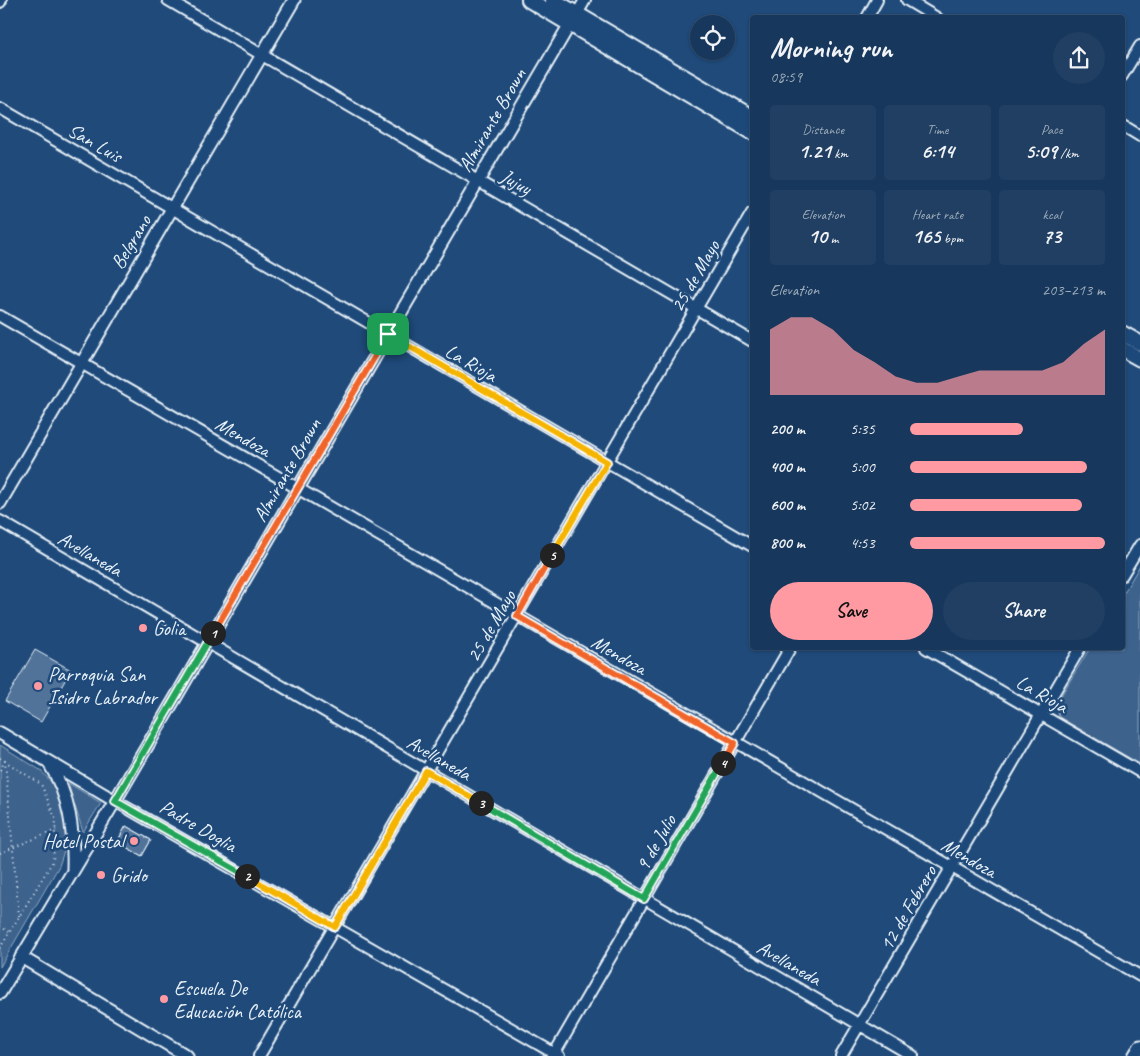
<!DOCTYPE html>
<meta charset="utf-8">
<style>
:root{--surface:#17385c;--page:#203f62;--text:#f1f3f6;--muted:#9eacbb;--line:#365272;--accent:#ff9aa2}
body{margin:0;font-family:Caveat,sans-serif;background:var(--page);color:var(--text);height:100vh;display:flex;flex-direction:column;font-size:19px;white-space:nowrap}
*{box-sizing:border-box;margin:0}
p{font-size:16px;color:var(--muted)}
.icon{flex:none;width:28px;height:28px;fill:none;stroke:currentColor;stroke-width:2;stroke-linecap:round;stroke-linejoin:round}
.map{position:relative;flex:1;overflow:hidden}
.panel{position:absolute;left:750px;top:15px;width:375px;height:635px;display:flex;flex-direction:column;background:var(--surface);border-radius:5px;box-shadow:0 1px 4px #0004,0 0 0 1px var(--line)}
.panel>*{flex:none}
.fabs{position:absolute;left:690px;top:15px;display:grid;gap:10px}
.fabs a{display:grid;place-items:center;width:45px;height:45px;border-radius:50%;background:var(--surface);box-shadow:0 1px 4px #0004,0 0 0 1px var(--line);font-size:25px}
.pin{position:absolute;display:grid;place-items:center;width:42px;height:42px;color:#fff;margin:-21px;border-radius:10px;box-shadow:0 2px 8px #0006}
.km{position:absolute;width:25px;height:25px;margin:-12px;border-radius:50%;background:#222;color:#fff;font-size:14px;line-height:25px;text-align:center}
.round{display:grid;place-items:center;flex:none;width:52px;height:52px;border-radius:26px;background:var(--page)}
.overview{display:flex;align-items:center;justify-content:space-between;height:85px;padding:0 20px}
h1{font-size:28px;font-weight:700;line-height:38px}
.figures{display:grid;grid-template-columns:repeat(3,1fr);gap:8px;height:85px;padding:5px 20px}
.figures div{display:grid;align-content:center;border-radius:5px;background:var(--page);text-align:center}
.figures b{font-size:21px;font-weight:700}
.figures small{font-size:14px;font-weight:400}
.figures p{font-size:14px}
.chart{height:140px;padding:10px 20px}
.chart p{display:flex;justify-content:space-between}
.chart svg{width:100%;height:90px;margin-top:5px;fill:var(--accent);opacity:.7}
.primary-button{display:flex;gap:10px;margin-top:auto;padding:10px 20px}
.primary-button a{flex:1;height:58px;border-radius:30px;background:var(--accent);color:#111;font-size:20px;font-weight:700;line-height:58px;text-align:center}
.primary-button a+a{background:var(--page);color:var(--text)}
ul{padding:0 20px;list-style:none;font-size:16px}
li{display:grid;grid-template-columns:80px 60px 1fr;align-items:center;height:38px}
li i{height:12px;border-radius:6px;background:var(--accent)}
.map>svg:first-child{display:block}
.green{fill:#3c628c;stroke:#92aac2}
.building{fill:#517399;stroke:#e8f1f8}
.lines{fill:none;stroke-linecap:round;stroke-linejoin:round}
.minor-casing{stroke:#e8f1f8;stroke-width:14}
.tertiary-casing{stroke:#e8f1f8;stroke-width:15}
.secondary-casing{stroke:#e8f1f8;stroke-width:18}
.path{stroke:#e8f1f8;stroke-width:2;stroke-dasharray:1 4;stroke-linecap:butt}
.minor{stroke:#1f4a7a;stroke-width:10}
.tertiary{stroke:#1f4a7a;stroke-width:11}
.secondary{stroke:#1f4a7a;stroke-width:14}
.split-1-casing{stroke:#fff;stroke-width:10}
.split-2-casing{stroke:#fff;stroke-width:10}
.split-3-casing{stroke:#fff;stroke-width:10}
.split-4-casing{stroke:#fff;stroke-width:10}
.split-5-casing{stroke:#fff;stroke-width:10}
.split-6-casing{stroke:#fff;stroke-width:10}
.split-1{stroke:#f0652b;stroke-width:6}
.split-2{stroke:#22a559;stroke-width:6}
.split-3{stroke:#f5b400;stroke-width:6}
.split-4{stroke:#22a559;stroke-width:6}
.split-5{stroke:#f0652b;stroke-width:6}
.split-6{stroke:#f5b400;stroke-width:6}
.poi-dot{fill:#ff9aa2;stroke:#1f4a7a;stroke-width:2}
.labels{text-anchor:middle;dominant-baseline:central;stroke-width:5;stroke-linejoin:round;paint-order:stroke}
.street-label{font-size:20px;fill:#e8f1f8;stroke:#1f4a7a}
.poi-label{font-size:20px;fill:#e8f1f8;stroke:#1f4a7a;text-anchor:start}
</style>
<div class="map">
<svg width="1140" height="1056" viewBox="0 0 1140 1056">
<rect width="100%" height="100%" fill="#1f4a7a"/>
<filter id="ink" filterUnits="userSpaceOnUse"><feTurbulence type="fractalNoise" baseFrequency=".02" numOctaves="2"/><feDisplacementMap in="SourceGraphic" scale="10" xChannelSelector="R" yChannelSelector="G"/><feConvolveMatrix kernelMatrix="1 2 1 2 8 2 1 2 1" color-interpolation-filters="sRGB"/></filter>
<g filter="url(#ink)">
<path class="green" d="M1140,565V764L1059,717L1056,704L1090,648H1122L1123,594Z
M0,745L40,770L54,785L66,812L67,842L59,866L0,967Z
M68,783L101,803L83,832Z"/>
<path class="building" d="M35,650L71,670L41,722L5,701Z
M126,826L151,840L142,856L117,842Z
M126,826L151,840L142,856L117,842Z"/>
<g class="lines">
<g class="minor-casing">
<path id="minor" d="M168,0L752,341
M907,0L937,18
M0,2L1,0
M577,14L585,0
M867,18L877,0
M1122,76L1140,46
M0,108L752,546
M1122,125L1140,136
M0,316L1140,976
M0,521L913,1056
M1122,575L1140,545
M926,648L1140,772
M115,801L559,1056
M259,1056L752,213
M553,1056L790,648
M841,1056L1080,648"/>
</g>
<g class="tertiary-casing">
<path id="tertiary" d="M0,503L294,0
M0,733L115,801
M49,763C70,797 74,830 73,869
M21,957L187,1056
M0,993L115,801L574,17
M1134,1056L1140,1046"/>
</g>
<g class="secondary-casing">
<path id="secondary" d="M529,0L752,132
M553,0L752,117
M1122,333L1140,343
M1122,349L1140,359"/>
</g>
<path class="path" d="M0,758L41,784L56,820L53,861L0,948
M0,770L5,761L19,916
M0,853L56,830
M0,926L9,932"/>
<use href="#minor" class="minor"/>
<use href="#tertiary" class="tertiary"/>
<use href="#secondary" class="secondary"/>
</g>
</g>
<g class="lines" filter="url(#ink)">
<g class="split-1-casing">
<path id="split-1" d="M213,633L388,334"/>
</g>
<g class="split-2-casing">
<path id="split-2" d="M213,633L115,801L247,876"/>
</g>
<g class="split-3-casing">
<path id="split-3" d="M247,876L335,927L426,771L481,803"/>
</g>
<g class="split-4-casing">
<path id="split-4" d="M481,803L644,899L723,763"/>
</g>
<g class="split-5-casing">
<path id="split-5" d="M552,555L517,616L735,743L723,763"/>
</g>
<g class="split-6-casing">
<path id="split-6" d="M388,334L607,462L552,555"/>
</g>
<use href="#split-1" class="split-1"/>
<use href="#split-2" class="split-2"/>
<use href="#split-3" class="split-3"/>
<use href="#split-4" class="split-4"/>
<use href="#split-5" class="split-5"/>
<use href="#split-6" class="split-6"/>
</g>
<g class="poi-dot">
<circle cx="143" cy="628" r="5"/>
<circle cx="38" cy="686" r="5"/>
<circle cx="134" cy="841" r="5"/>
<circle cx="101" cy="875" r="5"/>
<circle cx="164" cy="999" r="5"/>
</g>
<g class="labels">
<g class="street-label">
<text transform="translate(492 120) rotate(-60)">Almirante Brown</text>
<text transform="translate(95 143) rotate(30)">San Luis</text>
<text transform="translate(516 182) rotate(30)">Jujuy</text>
<text transform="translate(131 242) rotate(-59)">Belgrano</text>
<text transform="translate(695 276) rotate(-60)">25 de Mayo</text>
<text transform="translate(471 363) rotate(30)">La Rioja</text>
<text transform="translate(243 437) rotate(30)">Mendoza</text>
<text transform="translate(287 470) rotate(-60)">Almirante Brown</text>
<text transform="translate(90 554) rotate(30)">Avellaneda</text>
<text transform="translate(491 626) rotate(-60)">25 de Mayo</text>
<text transform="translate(619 655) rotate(30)">Mendoza</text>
<text transform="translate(1042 694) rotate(30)">La Rioja</text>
<text transform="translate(439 758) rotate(30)">Avellaneda</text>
<text transform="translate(198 826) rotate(30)">Padre Doglia</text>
<text transform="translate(656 843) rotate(-60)">9 de Julio</text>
<text transform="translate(969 858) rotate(30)">Mendoza</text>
<text transform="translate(908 908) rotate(-60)">12 de Febrero</text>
<text transform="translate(789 963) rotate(30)">Avellaneda</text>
</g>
<g class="poi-label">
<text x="153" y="628">Golia</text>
<text x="48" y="674">Parroquia San<tspan x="48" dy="23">Isidro Labrador</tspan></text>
<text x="124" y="841" text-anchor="end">Hotel Postal</text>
<text x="111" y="875">Grido</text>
<text x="174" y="988">Escuela De<tspan x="174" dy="23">Educación Católica</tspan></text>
</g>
</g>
</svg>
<div class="fabs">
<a><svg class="icon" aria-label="locate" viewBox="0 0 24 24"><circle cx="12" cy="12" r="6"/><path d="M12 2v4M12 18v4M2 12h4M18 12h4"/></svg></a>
</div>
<div class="pin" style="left:388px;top:334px;background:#1e9e55"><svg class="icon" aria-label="arrive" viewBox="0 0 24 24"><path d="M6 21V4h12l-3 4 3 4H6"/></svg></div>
<b class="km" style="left:213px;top:633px">1</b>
<b class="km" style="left:247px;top:876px">2</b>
<b class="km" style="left:481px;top:803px">3</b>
<b class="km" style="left:723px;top:763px">4</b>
<b class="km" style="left:552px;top:555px">5</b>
<section class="panel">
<div class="overview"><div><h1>Morning run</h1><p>08:59</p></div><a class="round"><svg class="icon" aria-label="share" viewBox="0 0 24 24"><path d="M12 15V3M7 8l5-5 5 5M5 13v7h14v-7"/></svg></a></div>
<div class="figures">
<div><p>Distance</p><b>1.21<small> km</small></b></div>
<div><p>Time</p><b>6:14</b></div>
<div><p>Pace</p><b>5:09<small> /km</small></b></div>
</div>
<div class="figures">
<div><p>Elevation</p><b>10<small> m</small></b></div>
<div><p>Heart rate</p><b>165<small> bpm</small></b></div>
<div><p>kcal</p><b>73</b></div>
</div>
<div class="chart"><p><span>Elevation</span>203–213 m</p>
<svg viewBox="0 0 160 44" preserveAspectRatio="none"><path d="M0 44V12L10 6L20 6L30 12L40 22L50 28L60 35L70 38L80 38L90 35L100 32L110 32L120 32L130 32L140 28L150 19L160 12V44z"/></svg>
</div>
<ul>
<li><b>200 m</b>5:35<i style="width:58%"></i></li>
<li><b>400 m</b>5:00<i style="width:91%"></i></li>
<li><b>600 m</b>5:02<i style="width:88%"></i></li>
<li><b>800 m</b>4:53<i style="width:100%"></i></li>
</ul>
<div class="primary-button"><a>Save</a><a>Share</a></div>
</section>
</div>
